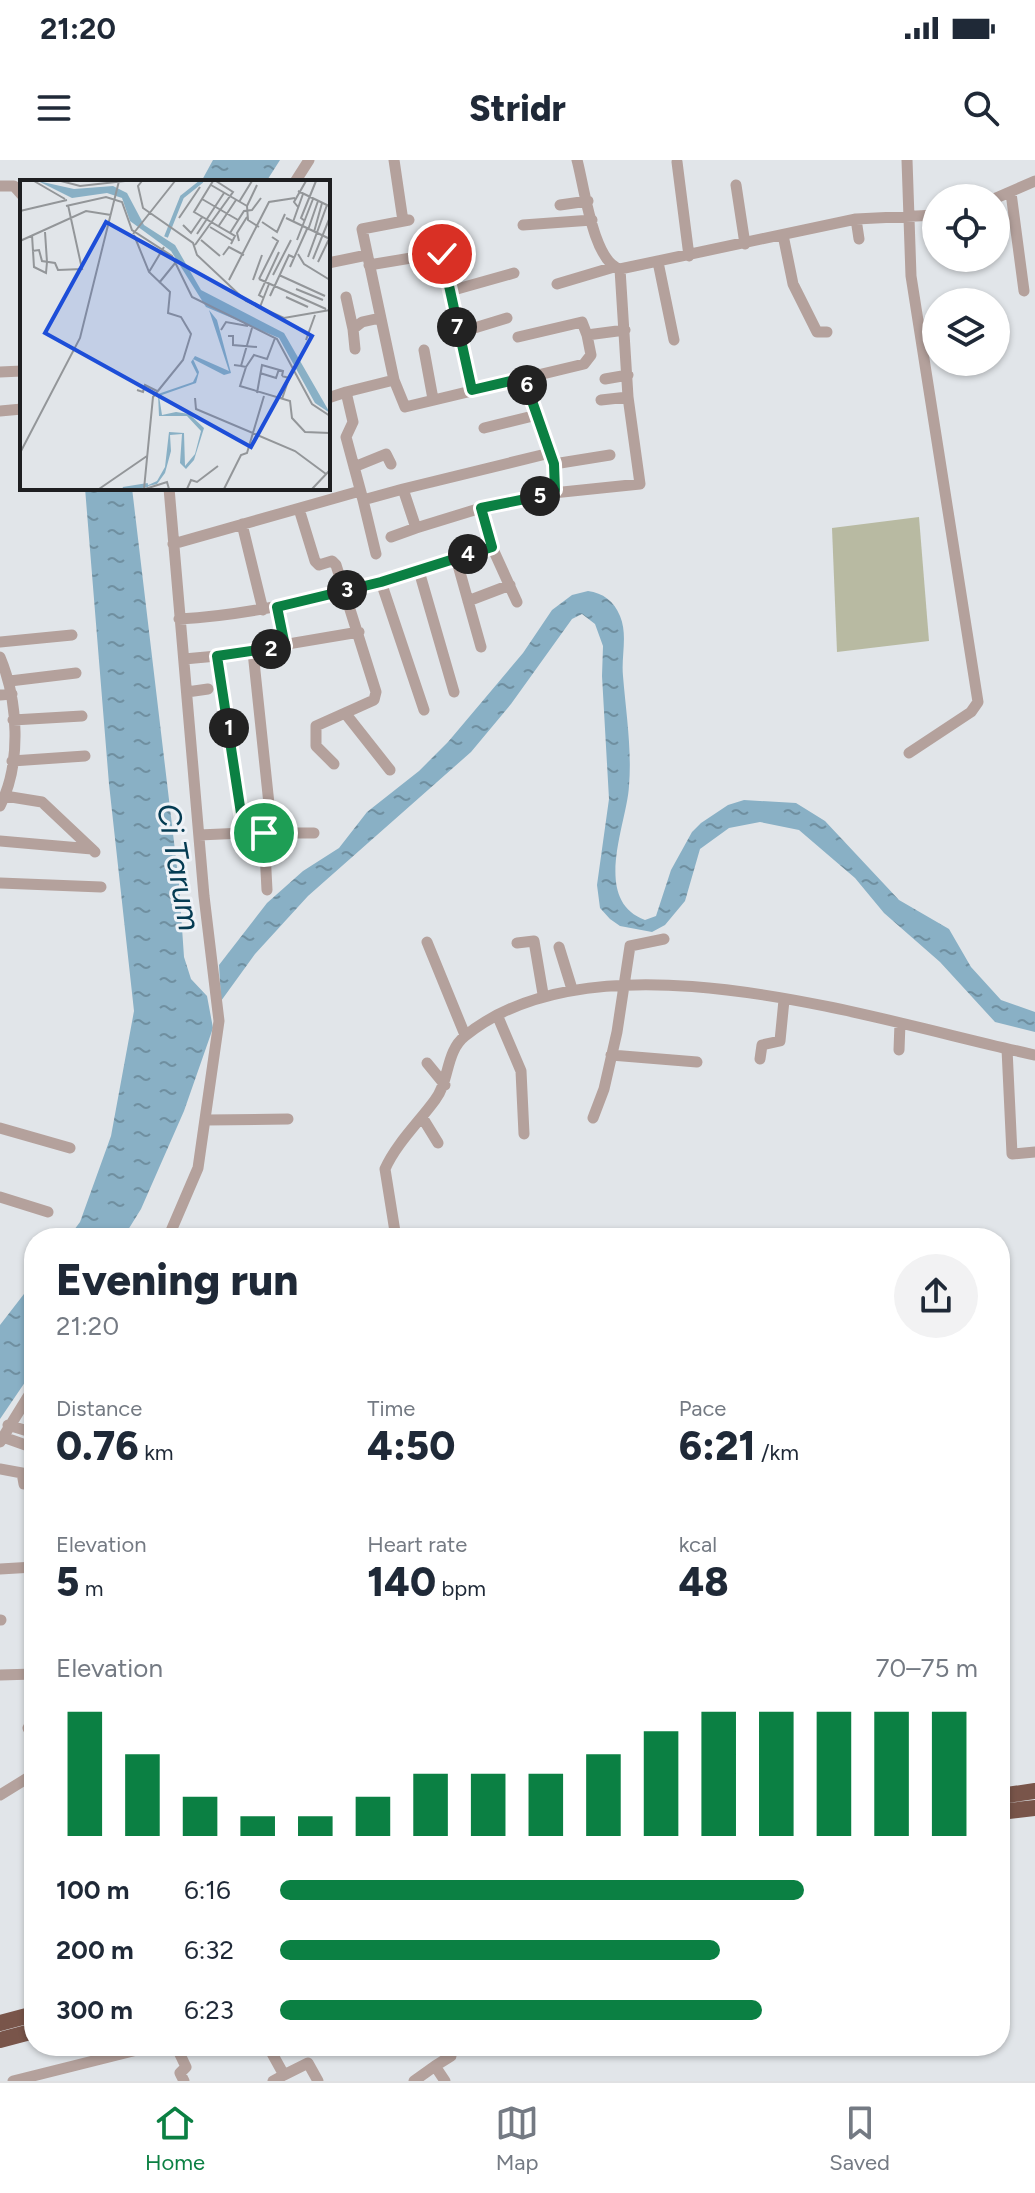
<!DOCTYPE html>
<meta charset="utf-8">
<style>
:root{--surface:#fff;--page:#f2f2f3;--text:#1f2937;--muted:#747a83;--line:#e0e1e3;--accent:#0b8043}
body{margin:0;font-family:Figtree,sans-serif;background:var(--page);color:var(--text);height:100vh;display:flex;flex-direction:column;font-size:30px;white-space:nowrap}
*{box-sizing:border-box;margin:0}
p{font-size:26px;color:var(--muted)}
.icon{flex:none;width:44px;height:44px;fill:none;stroke:currentColor;stroke-width:2;stroke-linecap:round;stroke-linejoin:round}
.map{position:relative;flex:1;overflow:hidden}
.panel{position:absolute;left:24px;top:1068px;width:986px;height:828px;display:flex;flex-direction:column;background:var(--surface);border-radius:32px;box-shadow:0 2px 6px #0004}
.panel>*{flex:none}
.controls{position:absolute;left:922px;top:24px;display:grid;gap:16px}
.controls a{display:grid;place-items:center;width:88px;height:88px;border-radius:50%;background:var(--surface);box-shadow:0 2px 6px #0004;font-size:40px}
.pin{position:absolute;display:grid;place-items:center;width:68px;height:68px;color:#fff;margin:-34px;border:4px solid #fff;border-radius:50%;box-shadow:0 2px 8px #0007}
.km{position:absolute;width:40px;height:40px;margin:-20px;border-radius:50%;background:#222;color:#fff;font-size:22px;line-height:40px;text-align:center}
.round{display:grid;place-items:center;flex:none;width:84px;height:84px;border-radius:42px;background:var(--page)}
.head{display:flex;align-items:center;justify-content:space-between;height:136px;padding:0 32px}
h1{font-size:44px;font-weight:800;line-height:60px}
.figures{display:grid;grid-template-columns:repeat(3,1fr);gap:12px;height:136px;padding:8px 32px}
.figures div{display:grid;align-content:center}
.figures b{font-size:40px;font-weight:800}
.figures small{font-size:22px;font-weight:400}
.figures p{font-size:22px}
.chart{height:224px;padding:16px 32px}
.chart p{display:flex;justify-content:space-between}
.chart svg{width:100%;height:144px;margin-top:8px;stroke:var(--accent);stroke-width:6}
ul{padding:0 32px;list-style:none;font-size:26px}
li{display:grid;grid-template-columns:128px 96px 1fr;align-items:center;height:60px}
li i{height:20px;border-radius:10px;background:var(--accent)}
.status{display:flex;justify-content:space-between;align-items:center;height:56px;padding:0 40px;background:var(--surface);direction:ltr}
.status svg{height:22px;fill:currentColor}
header{display:flex;justify-content:space-between;align-items:center;height:104px;padding:0 32px;background:var(--surface);font-size:36px;font-weight:800}
.dock{display:flex;justify-content:space-around;align-items:center;height:112px;border-top:2px solid var(--line);background:var(--surface);font-size:22px;color:var(--muted)}
.dock a{display:grid;justify-items:center;gap:4px}
.dock .selected{color:var(--accent)}
.map>svg:first-child{display:block}
.green{fill:#b8baa2}
.water{fill:url(#water-ripples)}
.lines{fill:none;stroke-linecap:round;stroke-linejoin:round}
.minor{stroke:#b4a19c;stroke-width:11}
.highway{stroke:#79554a;stroke-width:16}
.route-casing{stroke:#fff;stroke-width:16}
.route{stroke:#0b8043;stroke-width:10}
.labels{text-anchor:middle;dominant-baseline:central;stroke-width:6;stroke-linejoin:round;paint-order:stroke}
.water-label{font-size:32px;font-style:italic;fill:#043b52;stroke:#eef2f7}
.inset-river{fill:none;stroke:#89b0c5;stroke-width:4}
.inset-road{fill:none;stroke:#939699;stroke-width:2}
.view{fill:#1d4ed8;fill-opacity:0.15;stroke:#1d4ed8;stroke-width:4}
.inset-edge{fill:none;stroke:#1e1f21;stroke-width:4}
</style>
<div class="status"><b>21:20</b><svg viewBox="0 0 49 12"><path d="M0 12V9h3v3zM5 12V6h3v6zM10 12V3h3v9zM15 12V0h3v12zM26 1h20v11H26zM47 4h2v5h-2z"/></svg></div>
<header><svg class="icon" aria-label="menu" viewBox="0 0 24 24"><path d="M4 6h16M4 12h16M4 18h16"/></svg>Stridr<svg class="icon" aria-label="search" viewBox="0 0 24 24"><circle cx="10" cy="10" r="6"/><path d="M15 15l6 6"/></svg></header>
<div class="map">
<svg width="1035" height="1921" viewBox="0 0 1035 1921">
<defs>
<pattern id="water-ripples" width="26" height="14" patternUnits="userSpaceOnUse" patternTransform="scale(2)"><rect width="26" height="14" fill="#89b0c5"/><path d="M2 4q2-2 4 0t4 0M15 11q2-2 4 0t4 0" fill="none" stroke="#6f8fa0"/></pattern>
</defs>
<rect width="100%" height="100%" fill="#e1e5e9"/>
<path class="green" d="M919,357L929,481L837,492L832,368Z"/>
<path class="water" d="M213,0H280L266,22H201Z
M85,328H132L179,724L184,797L191,819L207,836L213,868L184,951L141,1049L123,1078H68L80,1062L111,976L134,851L109,624Z
M588,431C603,433 614,441 620,456C628,475 621,496 623,516C626,553 632,589 629,626C627,664 591,740 645,760L656,756L671,710L692,672L701,663L728,645L744,640L796,643L825,661L899,740L949,769L971,807L1001,840L1035,852V872L995,862L940,802L884,753L855,718L799,670L760,662L729,668L700,689L685,741L665,765L652,772L620,766L610,759L600,748L597,725L609,639L602,516L603,486L595,464L582,454L572,459L511,544L471,592L308,736L255,794L221,841L219,805L267,743L303,711L339,688L367,652L419,611L448,582L523,493L552,450L572,435Z
M34,1121V1209L0,1259V1165Z"/>
<g class="lines">
<path class="minor" d="M394,0L403,61
M577,0C584,25 593,102 620,109L856,59L936,55
M907,0L911,116L978,542L971,552L909,593
M677,2L689,96
M295,22L309,0
M736,25L745,84
M0,26H14L22,35
M1011,33L1024,131
M996,38L1035,21
M560,45L588,41
M856,59L859,79
M409,60L362,69L394,220L405,247L584,204L591,195L587,175L625,170
M523,65L592,60
M783,75L793,124L817,172H827
M658,102L674,180
M328,103L367,95
M369,105L441,93L472,230
M557,124L614,107
M450,131L514,113
M346,137L353,169
M458,173L507,158
M518,177L582,162L587,175
M355,189L353,169L362,162L380,158
M424,190L433,239
M0,212L22,211
M524,218L554,304L553,333
M605,219L628,215
M346,232L394,220
M328,238L346,232L353,262L346,277L363,340L403,329L416,368L481,348L492,387
M601,240L628,237
M0,251L22,249
M484,268L537,255
M554,304L610,295
M354,307L386,294L391,304
M403,329L550,293
M363,340L376,394
M481,348L553,333L640,324L628,237L620,109
M299,349L315,401L319,405L332,401L336,405L376,532L374,540L316,566V586L334,604
M242,364L263,450
M391,377L416,368
M173,384L360,331
M456,398L481,487
M419,411L454,532
M381,422L424,550
M468,441L510,425
M277,447L285,486
M179,459C288,453 389,418 492,387L517,442
M0,482L72,475
M253,492L269,644
M217,496L359,472
M0,497C18,540 22,603 0,646
M184,499L217,496L244,673H314
M10,521L76,513
M187,532L208,529
M0,535L12,534
M345,553L390,610
M13,560L82,556
M12,601L85,596
M5,636L42,642L95,692
M264,673L267,730
M199,675L244,673
M0,681L92,689
M0,723L101,727
M427,782L465,875
M517,783L534,781L543,834
M559,787L572,829
M498,857L521,911L524,974
M1007,889L1012,994L1035,992
M899,890L900,863
M611,895L697,902
M760,899L762,885L780,881L784,840
M427,903L445,925
M422,957L438,983
M593,958L604,929L617,872L630,786L664,779
M207,960L288,959
M0,968L70,988
M0,1037L48,1052
M168,1078L198,1008L219,861L204,736L169,328
M396,1078L385,1009C396,984 419,962 435,940C450,921 445,892 465,876C600,766 880,862 1035,895
M8,1265L34,1273
M3,1277L34,1288
M0,1282L34,1227
M0,1309L22,1313L24,1324H34
M0,1409L34,1407
M0,1460H1
M0,1515L34,1514
M28,1568L34,1579
M0,1635L34,1614
M176,1886L186,1907L180,1913L184,1921
M268,1886L284,1915L273,1921
M435,1906L451,1896L449,1886
M284,1915L308,1903L318,1921
M13,1921L153,1886
M414,1921L435,1906L445,1921"/>
<path class="highway" d="M1000,1636L1035,1631
M1000,1652L1035,1648
M0,1863L34,1854
M0,1880L34,1871"/>
</g>
<g class="lines">
<g class="route-casing">
<path id="route" d="M264,673H244L217,496L285,486L277,447L381,422L492,387L481,348L550,334L555,330L554,304L524,218L472,230L442,94"/>
</g>
<use href="#route" class="route"/>
</g>
<g class="labels">
<g class="water-label">
<text transform="translate(179 707) rotate(80)">Ci Tarum</text>
</g>
</g>
<g transform="translate(20 20)">
<rect width="310" height="310" fill="#e1e5e9"/>
<path d="M18,1L54,9L93,6L107,13L124,45L155,65L181,110L264,153L310,233L295,223L259,158L186,127L151,71L110,41L102,18L87,13L52,18ZM189,130L197,140L211,193L204,195L173,179L179,192L176,203L139,216L142,235L156,232L169,234L184,248L174,280L166,289L160,283L162,254L150,255L151,271L145,293L137,304L124,307L137,301L145,287L149,252L164,253L165,286L175,274L181,251L167,236H139L138,214L173,202L177,194L171,182L175,176L209,191Z" fill="#89b0c5"/>
<path class="inset-river" d="M146,57L162,17L182,1M103,309L128,305"/>
<path class="inset-road" d="M14,1L45,19M41,1L60,6L105,1M122,1L118,6L123,28L173,63L177,75L226,121L264,138L310,130M193,1L174,32L215,56L211,64M191,5L227,26M237,5L227,26L228,40L239,47M278,11L309,26M182,19L218,40M219,22L232,1M46,26L86,17L102,22L112,50L152,76L172,117L257,159L292,224L310,236M278,27L274,22L286,1M0,31L47,20M159,38L180,7M266,38L310,59M285,41L281,38L296,1M242,42L257,52L265,34M273,42L283,14M163,45L171,53L182,37M190,47L213,61M198,47L216,20M288,50L298,21M25,52L27,82M294,52L302,23M210,53L224,31L232,30L241,18M113,54L155,1M177,54L204,13M12,55L14,87L26,93L27,82M114,55L129,92L150,112L148,133L161,137L171,154L163,180L133,217L124,309M181,60L200,76M277,60L293,19M0,61L66,31L91,35M219,61L217,53L227,37M175,65L213,12L196,1M12,71L19,70L22,81L35,83L38,90L62,89L48,25M278,74L284,84L310,100M203,75L209,67L224,75M288,77L307,25M293,79L310,37M298,82L310,57M270,87L287,49M129,92L144,67M253,95L271,60M259,95L305,116M239,99L306,129M239,99L258,61L252,57M209,100L249,22L275,18M233,100L242,75M139,103L156,82M276,109L303,120M250,116L269,75L275,78M266,117L288,127M244,118L239,115L259,72M240,127L249,104M201,150L206,142L228,146M208,156H213V165L237,167M286,160L295,135M214,185L221,186L232,148M221,186L226,187L234,175L247,179L255,158M226,187L220,206L270,221L272,238L285,252L310,253M240,193L256,198L259,189M117,210L123,212L125,205L137,211M237,213L242,185L263,191L262,196M175,218L176,229L275,271L306,294M262,219L269,198L262,196M0,273L60,158L99,1M79,309L127,276M125,309L147,302L149,309M167,309L171,300L177,302L198,286M204,309L221,275L227,273L244,216M292,309L310,290"/>
<path class="view" d="M86,42L292,156L231,267L25,153Z"/>
<rect width="310" height="310" class="inset-edge"/>
</g>
</svg>
<div class="controls">
<a><svg class="icon" aria-label="locate" viewBox="0 0 24 24"><circle cx="12" cy="12" r="6"/><path d="M12 2v4M12 18v4M2 12h4M18 12h4"/></svg></a>
<a><svg class="icon" aria-label="layers" viewBox="0 0 24 24"><path d="M12 4l9 5-9 5-9-5zM3 14l9 5 9-5"/></svg></a>
</div>
<div class="pin" style="left:264px;top:673px;background:#1e9e55"><svg class="icon" aria-label="arrive" viewBox="0 0 24 24"><path d="M6 21V4h12l-3 4 3 4H6"/></svg></div>
<div class="pin" style="left:442px;top:94px;background:#d93025"><svg class="icon" aria-label="check" viewBox="0 0 24 24"><path d="M5 12l5 5 9-10"/></svg></div>
<b class="km" style="left:229px;top:568px">1</b>
<b class="km" style="left:271px;top:489px">2</b>
<b class="km" style="left:347px;top:430px">3</b>
<b class="km" style="left:468px;top:394px">4</b>
<b class="km" style="left:540px;top:336px">5</b>
<b class="km" style="left:527px;top:225px">6</b>
<b class="km" style="left:457px;top:167px">7</b>
<section class="panel">
<div class="head"><div><h1>Evening run</h1><p>21:20</p></div><a class="round"><svg class="icon" aria-label="share" viewBox="0 0 24 24"><path d="M12 15V3M7 8l5-5 5 5M5 13v7h14v-7"/></svg></a></div>
<div class="figures">
<div><p>Distance</p><b>0.76<small> km</small></b></div>
<div><p>Time</p><b>4:50</b></div>
<div><p>Pace</p><b>6:21<small> /km</small></b></div>
</div>
<div class="figures">
<div><p>Elevation</p><b>5<small> m</small></b></div>
<div><p>Heart rate</p><b>140<small> bpm</small></b></div>
<div><p>kcal</p><b>48</b></div>
</div>
<div class="chart"><p><span>Elevation</span>70–75 m</p>
<svg viewBox="0 0 160 44" preserveAspectRatio="none"><path d="M5 44V6M15 44V19M25 44V32M35 44V38M45 44V38M55 44V32M65 44V25M75 44V25M85 44V25M95 44V19M105 44V12M115 44V6M125 44V6M135 44V6M145 44V6M155 44V6"/></svg>
</div>
<ul>
<li><b>100 m</b>6:16<i style="width:75%"></i></li>
<li><b>200 m</b>6:32<i style="width:63%"></i></li>
<li><b>300 m</b>6:23<i style="width:69%"></i></li>
</ul>
</section>
</div>
<nav class="dock">
<a class="selected"><svg class="icon" aria-label="home" viewBox="0 0 24 24"><path d="M3 11l9-7 9 7M6 9v11h12V9"/></svg>Home</a>
<a><svg class="icon" aria-label="map" viewBox="0 0 24 24"><path d="M3 6l6-2 6 2 6-2v14l-6 2-6-2-6 2zM9 4v14M15 6v14"/></svg>Map</a>
<a><svg class="icon" aria-label="saved" viewBox="0 0 24 24"><path d="M7 4h10v16l-5-4-5 4z"/></svg>Saved</a>
</nav>
